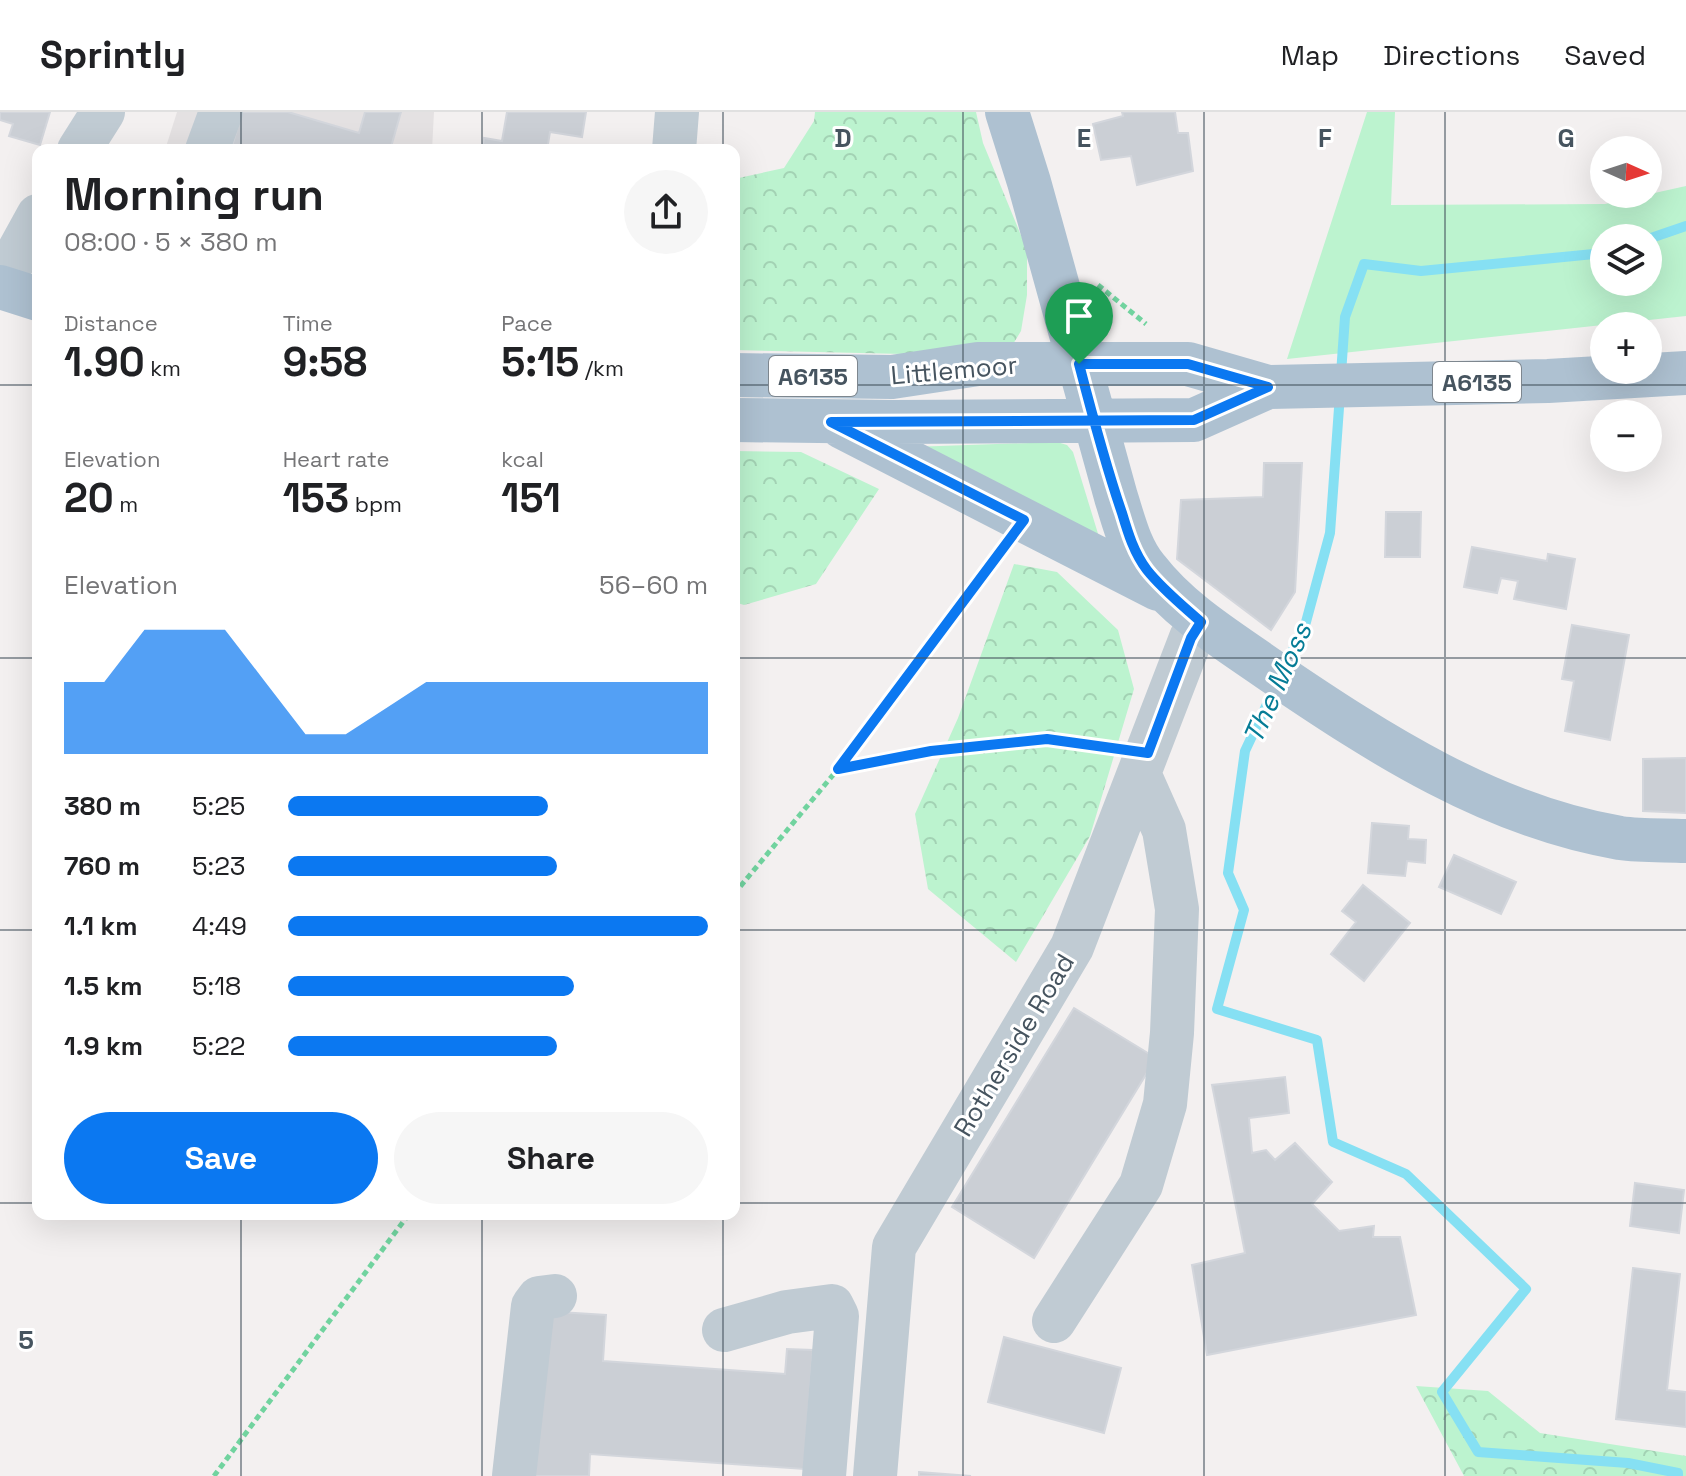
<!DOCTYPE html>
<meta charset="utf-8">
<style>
:root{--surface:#fff;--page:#f6f6f6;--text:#202124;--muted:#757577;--line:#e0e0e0;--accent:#0b78f1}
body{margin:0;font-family:"Space Grotesk",sans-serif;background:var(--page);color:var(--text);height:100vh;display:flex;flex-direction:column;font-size:30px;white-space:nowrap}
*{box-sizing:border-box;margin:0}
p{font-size:26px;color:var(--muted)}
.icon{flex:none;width:44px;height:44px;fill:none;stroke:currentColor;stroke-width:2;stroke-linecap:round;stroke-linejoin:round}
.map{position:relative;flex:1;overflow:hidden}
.panel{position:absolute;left:32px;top:32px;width:708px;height:1076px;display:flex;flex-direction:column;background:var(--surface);border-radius:16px;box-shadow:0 8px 32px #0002}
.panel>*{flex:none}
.needle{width:52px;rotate:93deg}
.fabs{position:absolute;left:1590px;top:24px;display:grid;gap:16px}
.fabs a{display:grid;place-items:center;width:72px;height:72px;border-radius:50%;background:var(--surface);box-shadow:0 8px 32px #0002;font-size:40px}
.pin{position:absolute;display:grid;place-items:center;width:68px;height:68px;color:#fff;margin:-82px -34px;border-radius:50% 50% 50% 0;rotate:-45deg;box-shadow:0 0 8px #0007}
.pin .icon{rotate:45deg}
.round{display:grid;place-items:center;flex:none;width:84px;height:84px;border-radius:42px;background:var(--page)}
.headline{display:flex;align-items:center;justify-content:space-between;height:136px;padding:0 32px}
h1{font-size:44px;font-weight:700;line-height:60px}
.figures{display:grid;grid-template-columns:repeat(3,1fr);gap:12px;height:136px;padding:8px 32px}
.figures div{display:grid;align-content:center}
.figures b{font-size:40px;font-weight:700}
.figures small{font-size:22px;font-weight:400}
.figures p{font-size:22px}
.chart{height:224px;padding:16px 32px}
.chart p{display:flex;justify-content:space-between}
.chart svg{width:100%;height:144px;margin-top:8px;fill:var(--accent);opacity:.7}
.cta{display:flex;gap:16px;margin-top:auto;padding:16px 32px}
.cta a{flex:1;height:92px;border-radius:48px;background:var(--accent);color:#fff;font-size:32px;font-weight:700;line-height:92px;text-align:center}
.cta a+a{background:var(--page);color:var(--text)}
ul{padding:0 32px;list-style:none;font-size:26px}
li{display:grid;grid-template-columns:128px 96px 1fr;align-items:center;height:60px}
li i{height:20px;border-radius:10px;background:var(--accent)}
header{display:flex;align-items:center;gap:48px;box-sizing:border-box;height:112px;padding:0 40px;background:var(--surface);border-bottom:2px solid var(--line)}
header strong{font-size:38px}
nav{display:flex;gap:44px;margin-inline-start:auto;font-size:28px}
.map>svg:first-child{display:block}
.education{fill:#e4e1e2}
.green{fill:#bcf3cf;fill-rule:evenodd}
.forest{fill:url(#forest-crowns)}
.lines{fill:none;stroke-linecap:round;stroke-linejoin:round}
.stream{stroke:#86e0f3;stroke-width:10}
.building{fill:#cbcfd5;stroke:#d3d6dc;stroke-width:2}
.path{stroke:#71d39f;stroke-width:5;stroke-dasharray:6 4;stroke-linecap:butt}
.minor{stroke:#c0cbd3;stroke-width:44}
.major{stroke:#aec1d1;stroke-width:44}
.route-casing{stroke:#fff;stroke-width:16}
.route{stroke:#0b78f1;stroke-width:10}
.grid{fill:none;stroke:#46545f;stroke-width:2;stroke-opacity:0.55}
.labels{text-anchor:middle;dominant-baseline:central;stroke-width:6;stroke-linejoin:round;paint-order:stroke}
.shield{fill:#fff;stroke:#7e878f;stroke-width:2}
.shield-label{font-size:24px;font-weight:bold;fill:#46545f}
.street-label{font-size:26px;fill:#46545f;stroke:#fff}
.water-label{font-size:28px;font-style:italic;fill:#057c96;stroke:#fff}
.grid-label{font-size:26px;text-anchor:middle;font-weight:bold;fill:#46545f;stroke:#fff;stroke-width:6;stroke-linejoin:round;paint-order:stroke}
</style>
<header>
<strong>Sprintly</strong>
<nav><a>Map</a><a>Directions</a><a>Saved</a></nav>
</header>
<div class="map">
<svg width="1686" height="1364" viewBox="0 0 1686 1364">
<defs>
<pattern id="forest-crowns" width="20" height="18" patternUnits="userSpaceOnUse" patternTransform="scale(2)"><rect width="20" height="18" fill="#bcf3cf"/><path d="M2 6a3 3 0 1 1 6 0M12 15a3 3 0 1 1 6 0" fill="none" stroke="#a3d2b4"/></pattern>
</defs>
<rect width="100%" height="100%" fill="#f3f0f0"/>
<path class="education" d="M177,0H434L432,38H165Z"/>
<path class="green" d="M1367,0H1395L1391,93L1605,92L1686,74V204L1287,247ZM1604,126H1648V170H1604Z
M1057,330L1067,333L1073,340L1103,438L911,335Z"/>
<path class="forest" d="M815,0H976L983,31L1027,138V183L1021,219L1010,237L904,242L734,238V67L784,56L814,9Z
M734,339L801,340L879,377L816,472L744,493L734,490Z
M1014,452L1057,460L1118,518L1134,577L1090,724L1016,850L928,777L915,702L958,606Z
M1416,1274L1488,1279L1540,1321L1686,1344V1364H1464Z"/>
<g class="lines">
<path class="stream" d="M1648,127L1686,114
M1341,262L1345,205L1364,152L1421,159L1604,141
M1284,557L1306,510L1330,421L1340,282
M1275,575L1245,639L1228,761L1244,798L1217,897L1317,928L1333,1030L1406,1062L1526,1177L1442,1280L1478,1340L1628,1351L1678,1361V1364"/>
</g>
<path class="building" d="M0,0H50L40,33L9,24L13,12L0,8Z
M242,0H288L359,21L365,0H401L391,35L400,37L231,38Z
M507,0H586L582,25L550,20L547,38H482L484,26L502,29Z
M1122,0H1175L1178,21H1188L1193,59L1137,73L1131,44L1101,48L1093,12L1123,4Z
M1264,351H1302L1295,480L1271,518L1177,447L1181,388L1263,385Z
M1386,400H1421L1420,445H1385Z
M1472,435L1547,449L1548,442L1575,447L1566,497L1514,487L1518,469L1501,466L1497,481L1464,475Z
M1572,513L1629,523L1610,628L1565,619L1574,569L1562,567Z
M1686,646V701L1643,699V647Z
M1372,711L1409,714L1408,727L1426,728L1425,751L1407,749L1405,764L1368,761Z
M1454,743L1516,770L1501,802L1439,775Z
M1363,773L1410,811L1364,869L1331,842L1356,810L1342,799Z
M1074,896L1156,946L1034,1146L952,1095Z
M1285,965L1289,1001L1249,1006L1252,1041L1266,1038L1275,1048L1295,1031L1332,1070L1312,1092L1339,1119L1374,1114L1373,1125H1400L1416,1203L1207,1243L1192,1153L1245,1141L1212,973Z
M1635,1071L1684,1078L1679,1121L1630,1114Z
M1633,1156L1680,1162L1667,1278L1686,1280V1315L1616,1307Z
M543,1199L606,1203L603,1249L785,1262L787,1237L813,1238L804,1357L590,1342L589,1364H532Z
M1004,1225L1121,1256L1104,1321L988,1290Z
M919,1360L971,1364H919Z"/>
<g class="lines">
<path class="path" d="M1098,173L1146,212
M839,657L931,639L1047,627L1110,636
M734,782L838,657L1000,438
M214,1364L409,1102"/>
<path class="minor" d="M79,38L103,0
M207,38L221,0
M674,38L677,0
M0,173L38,104
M1054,1209L1141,1073L1165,992L1172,921L1177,797L1164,718L1140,664
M724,1218L787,1200L832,1194L837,1204L824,1364
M514,1364L533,1194L539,1186L555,1184
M875,1364L894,1135L1072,835L1191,526L1201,510"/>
<path class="major" d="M1007,0L1029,70L1116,385C1124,410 1130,437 1147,457C1180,500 1229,529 1273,560C1379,632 1491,704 1620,726C1641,729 1664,728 1686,729
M0,175L38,187
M734,263L892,265L978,252H1188L1268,275L1548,269L1686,261
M734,308L894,310L1194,308L1268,275
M842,315L1158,477"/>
</g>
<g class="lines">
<g class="route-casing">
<path id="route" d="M1079,252C1092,302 1105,352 1122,401C1128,421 1134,441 1147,458C1162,477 1182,493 1201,510L1191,526L1148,641L1047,627L931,639L838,657L1024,408L831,310L1194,308L1268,275L1188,252H1079"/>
</g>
<use href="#route" class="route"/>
</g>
<path class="grid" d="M241,0V38M482,0V38M723,0V38M963,0V1364M1204,0V1364M1445,0V1364M0,273H38M734,273H1686M0,546H38M734,546H1686M0,818H38M734,818H1686M0,1091H38M734,1091H1686M241,1102V1364M482,1102V1364M723,1102V1364"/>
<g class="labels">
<g class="shield">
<rect x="769" y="244" width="88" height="40" rx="6"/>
<rect x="1433" y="250" width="88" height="40" rx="6"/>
</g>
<g class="shield-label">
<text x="813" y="264">A6135</text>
<text x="1477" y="270">A6135</text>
</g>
<g class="street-label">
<text transform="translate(954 258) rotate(-5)">Littlemoor</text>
<text transform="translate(1014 933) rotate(-59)">Rotherside Road</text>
</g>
<g class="water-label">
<text transform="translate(1277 571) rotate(-66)">The Moss</text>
</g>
</g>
<g class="grid-label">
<text x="843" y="35">D</text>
<text x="1084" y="35">E</text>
<text x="1325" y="35">F</text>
<text x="1566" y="35">G</text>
<text x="26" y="1237">5</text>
</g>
</svg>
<div class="fabs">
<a><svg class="needle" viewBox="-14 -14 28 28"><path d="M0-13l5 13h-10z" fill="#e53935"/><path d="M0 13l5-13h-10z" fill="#757577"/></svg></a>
<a><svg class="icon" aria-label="layers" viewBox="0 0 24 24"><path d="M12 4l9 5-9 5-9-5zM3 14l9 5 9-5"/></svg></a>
<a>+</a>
<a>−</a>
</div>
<div class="pin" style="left:1079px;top:252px;background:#1e9e55"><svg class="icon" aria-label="arrive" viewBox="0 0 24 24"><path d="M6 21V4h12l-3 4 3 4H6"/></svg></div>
<section class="panel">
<div class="headline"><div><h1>Morning run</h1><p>08:00 · 5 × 380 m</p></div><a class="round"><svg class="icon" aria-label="share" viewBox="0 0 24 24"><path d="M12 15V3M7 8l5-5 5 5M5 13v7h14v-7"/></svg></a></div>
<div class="figures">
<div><p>Distance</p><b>1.90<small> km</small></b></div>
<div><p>Time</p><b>9:58</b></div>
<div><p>Pace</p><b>5:15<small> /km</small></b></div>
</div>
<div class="figures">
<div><p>Elevation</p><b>20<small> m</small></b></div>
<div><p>Heart rate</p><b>153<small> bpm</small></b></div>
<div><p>kcal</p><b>151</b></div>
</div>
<div class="chart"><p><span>Elevation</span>56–60 m</p>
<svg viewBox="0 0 160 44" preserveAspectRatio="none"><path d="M0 44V22L10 22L20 6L30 6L40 6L50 22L60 38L70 38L80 30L90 22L100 22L110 22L120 22L130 22L140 22L150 22L160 22V44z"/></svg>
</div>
<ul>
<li><b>380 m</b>5:25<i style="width:62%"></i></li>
<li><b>760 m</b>5:23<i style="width:64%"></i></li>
<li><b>1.1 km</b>4:49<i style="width:100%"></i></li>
<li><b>1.5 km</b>5:18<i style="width:68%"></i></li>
<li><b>1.9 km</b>5:22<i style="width:64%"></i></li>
</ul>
<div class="cta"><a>Save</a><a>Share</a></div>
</section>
</div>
